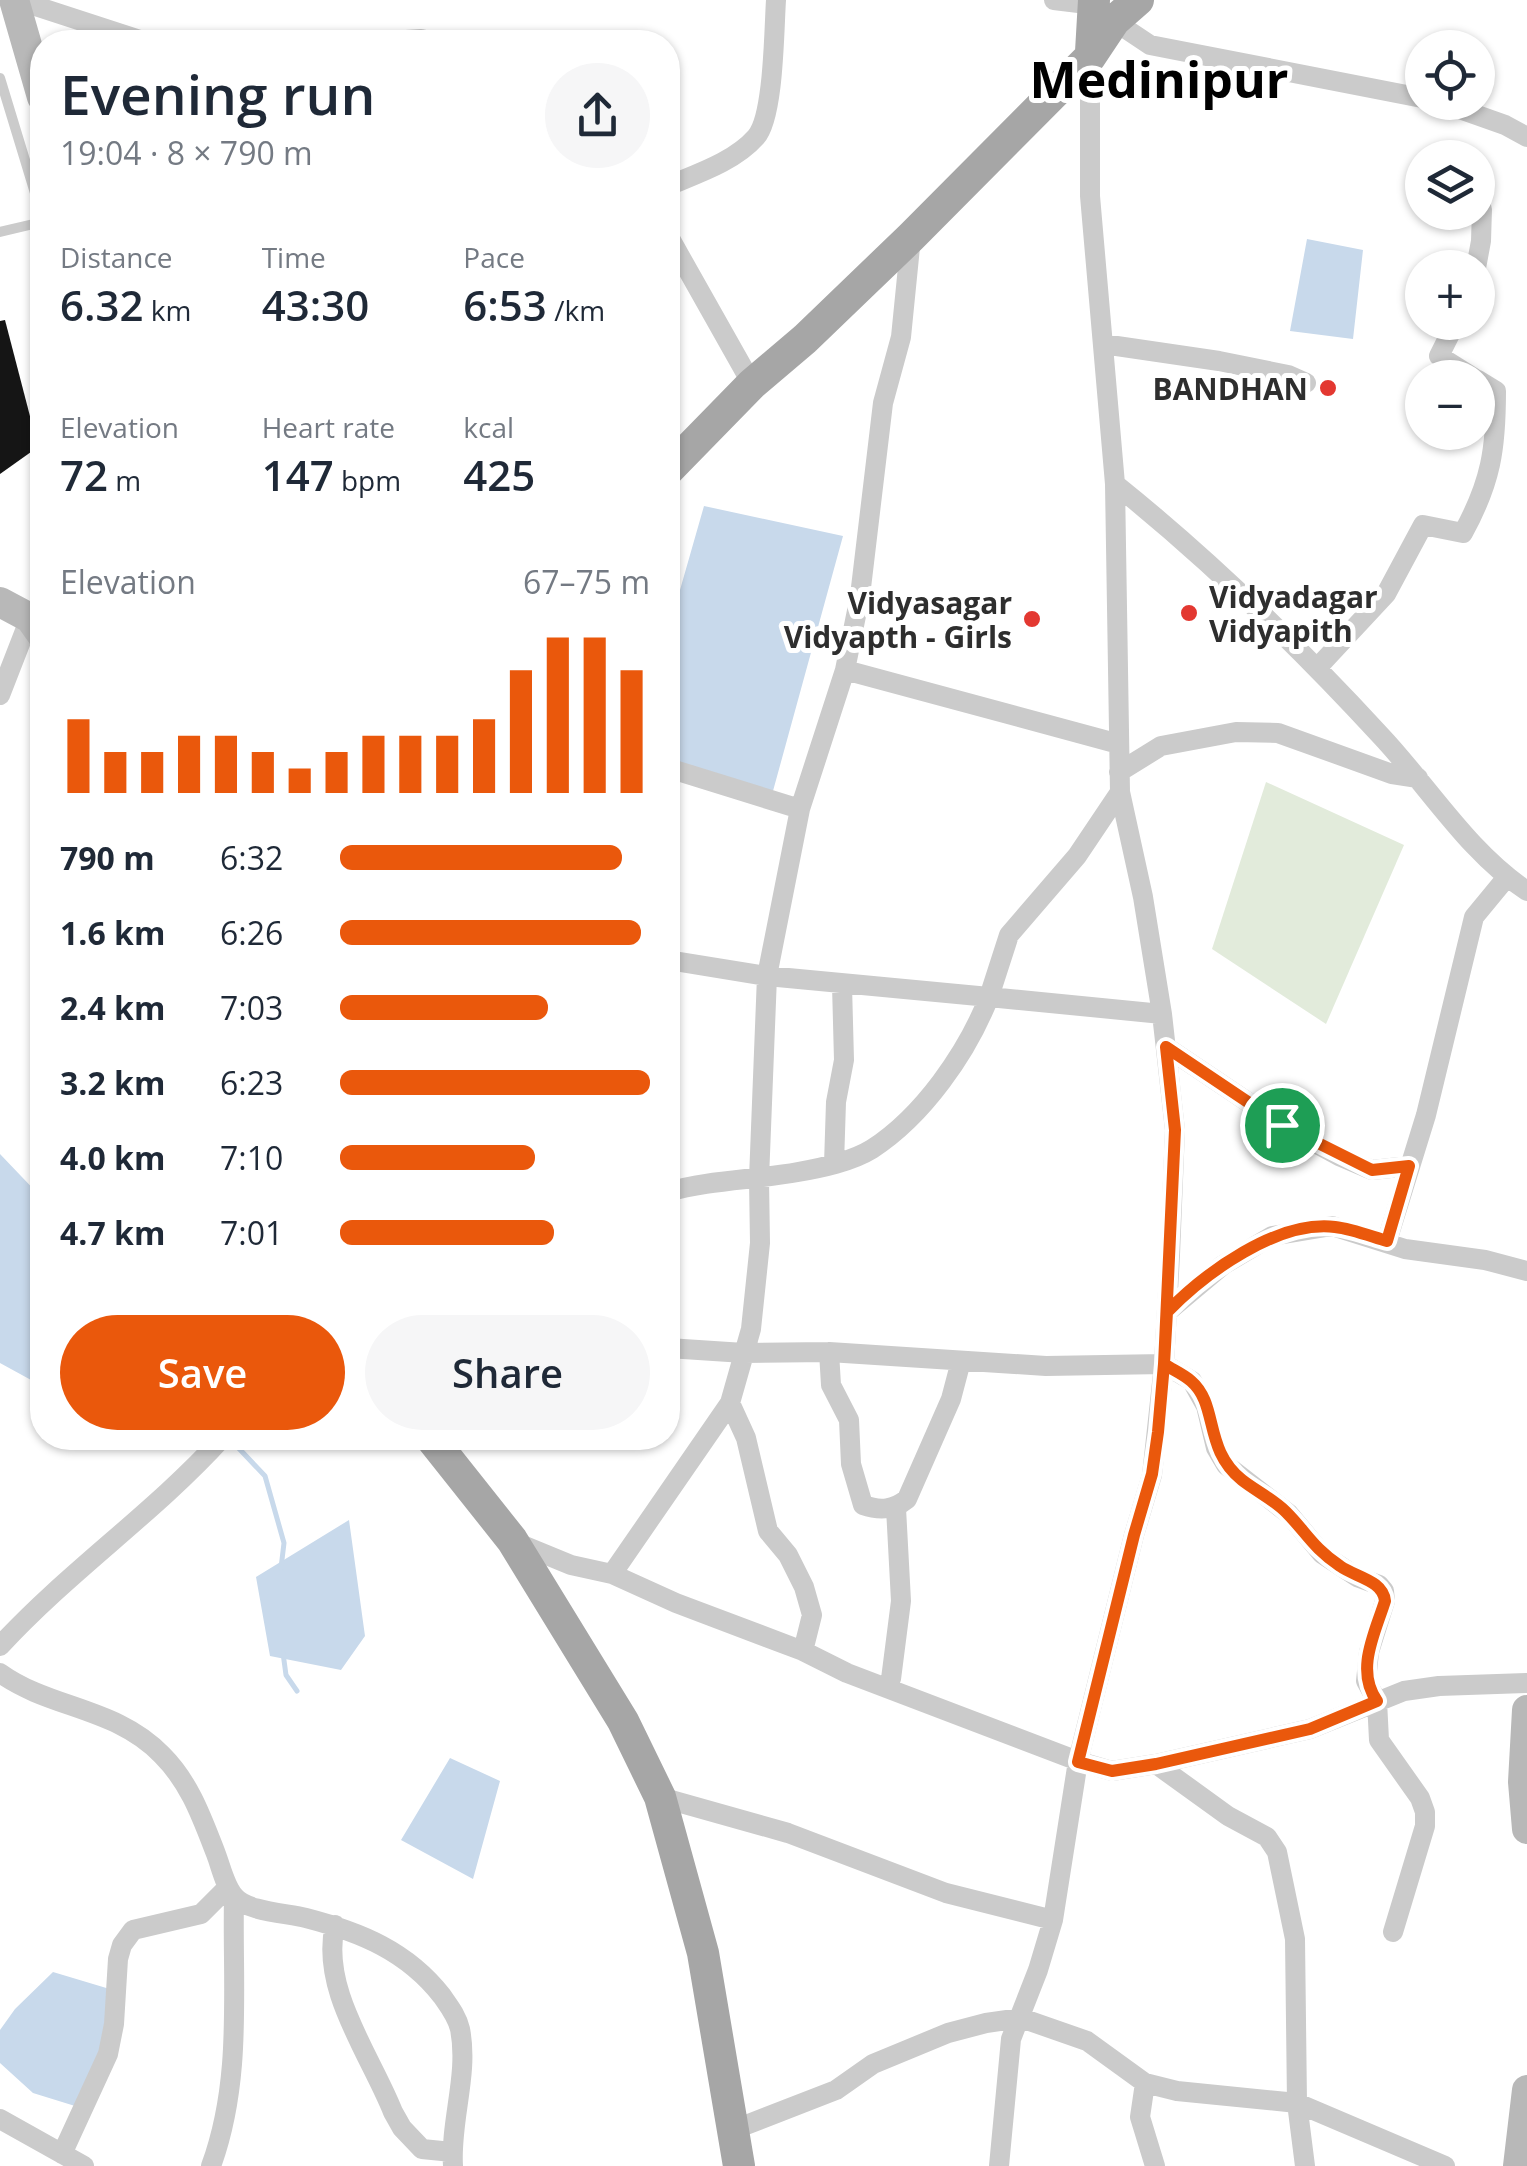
<!DOCTYPE html>
<meta charset="utf-8">
<style>
:root{--surface:#fff;--page:#f6f6f7;--text:#1f2937;--muted:#747a83;--accent:#ea580c}
body{margin:0;font-family:"Open Sans",sans-serif;background:var(--page);color:var(--text);height:100vh;display:flex;flex-direction:column;font-size:38px;white-space:nowrap}
*{box-sizing:border-box;margin:0}
p{font-size:32px;color:var(--muted)}
.icon{flex:none;width:55px;height:55px;fill:none;stroke:currentColor;stroke-width:2;stroke-linecap:round;stroke-linejoin:round}
.map{position:relative;flex:1;overflow:hidden}
.side{position:absolute;left:30px;top:30px;width:650px;height:1420px;display:flex;flex-direction:column;background:var(--surface);border-radius:40px;box-shadow:0 2px 8px #0004}
.side>*{flex:none}
.fabs{position:absolute;left:1405px;top:30px;display:grid;gap:20px}
.fabs a{display:grid;place-items:center;width:90px;height:90px;border-radius:50%;background:var(--surface);box-shadow:0 2px 8px #0004;font-size:50px}
.pin{position:absolute;display:grid;place-items:center;width:85px;height:85px;color:#fff;margin:-42px;border:5px solid #fff;border-radius:50%;box-shadow:0 2px 10px #0007}
.round{display:grid;place-items:center;flex:none;width:105px;height:105px;border-radius:52px;background:var(--page)}
.overview{display:flex;align-items:center;justify-content:space-between;height:170px;padding:0 30px}
h1{font-size:55px;font-weight:600;line-height:75px}
.stats{display:grid;grid-template-columns:repeat(3,1fr);gap:15px;height:170px;padding:10px 30px}
.stats div{display:grid;align-content:center}
.stats b{font-size:42px;font-weight:600}
.stats small{font-size:28px;font-weight:400}
.stats p{font-size:28px}
.chart{height:280px;padding:20px 30px}
.chart p{display:flex;justify-content:space-between}
.chart svg{width:100%;height:180px;margin-top:10px;stroke:var(--accent);stroke-width:6}
.cta{display:flex;gap:20px;margin-top:auto;padding:20px 30px}
.cta a{flex:1;height:115px;border-radius:60px;background:var(--accent);color:#fff;font-size:40px;font-weight:600;line-height:115px;text-align:center}
.cta a+a{background:var(--page);color:var(--text)}
ul{padding:0 30px;list-style:none;font-size:32px}
li{display:grid;grid-template-columns:160px 120px 1fr;align-items:center;height:75px}
li i{height:25px;border-radius:12px;background:var(--accent)}
.map>svg:first-child{display:block}
.green{fill:#e2ebdb}
.water{fill:#c8d9eb}
.lines{fill:none;stroke-linecap:round;stroke-linejoin:round}
.stream{stroke:#c8d9eb;stroke-width:5}
.building{fill:#151515}
.lane{stroke:#cbcbcb;stroke-width:10}
.street{stroke:#cbcbcb;stroke-width:20}
.secondary{stroke:#b8b8b8;stroke-width:30}
.primary{stroke:#a6a6a6;stroke-width:32}
.route-casing{stroke:#fff;stroke-width:20}
.route{stroke:#ea580c;stroke-width:12}
.poi-dot{fill:#e33831;stroke:#fff;stroke-width:4}
.labels{text-anchor:middle;dominant-baseline:central;stroke-width:10;stroke-linejoin:round;paint-order:stroke}
.poi-label{font-size:30px;font-weight:bold;fill:#2e2e2e;stroke:#fff;text-anchor:end}
.town-label{font-size:50px;font-weight:bold;fill:#000;stroke:#fff}
</style>
<div class="map">
<svg width="1527" height="2166" viewBox="0 0 1527 2166">
<rect width="100%" height="100%" fill="#fff"/>
<path class="green" d="M1266,782L1404,845L1326,1024L1212,949Z"/>
<path class="water" d="M1307,239L1363,250L1353,339L1290,331Z
M704,506L843,536L773,791L668,760V632Z
M0,1154L42,1198V1386L0,1363Z
M349,1520L365,1636L341,1670L270,1656L256,1577Z
M450,1758L500,1781L473,1879L401,1840Z
M53,1972L113,1990L110,2041L75,2106L33,2093L0,2063V2030L15,2009Z"/>
<g class="lines">
<path class="stream" d="M229,1438L265,1476L284,1543L281,1568
M283,1653L286,1675L297,1691"/>
</g>
<path class="building" d="M5,320L38,447L0,474V321Z"/>
<g class="lines">
<path class="lane" d="M0,78L42,216
M0,232L42,222"/>
<path class="street" d="M17,0L146,42
M1054,0L1095,5
M1114,21L1150,45L1422,98
M376,42L421,39L435,42
M1440,102L1505,125L1527,137
M668,186C696,174 734,162 756,137C774,117 774,29 776,0
M668,235L752,384
M1476,268L1481,241L1482,209
M1456,322L1439,356L1474,378
M1103,344L1219,361L1288,375L1306,383
M1115,484C1211,561 1298,646 1381,736C1429,787 1468,852 1527,891
M1318,667L1386,594L1423,525L1463,533C1491,482 1496,449 1496,391L1478,380
M845,670L1119,744
M0,695L30,618
M668,768L800,809
M1119,772L1161,746L1236,732L1278,733L1392,774L1418,778
M668,960L767,976L989,997L1009,935L1077,856L1120,792
M1166,1047L1282,1125L1339,1156L1372,1170L1409,1166
M834,1164L836,1102L844,1060L842,985
M668,1192C709,1180 755,1180 798,1172C821,1168 851,1162 872,1149C923,1116 967,1053 989,997L1162,1014
M1387,1241L1426,1115L1474,917L1507,877
M1167,1312L1223,1265L1272,1236L1332,1226L1405,1249L1485,1260L1527,1271
M668,1348L744,1353L829,1352L1046,1366L1164,1364L1192,1381L1206,1406L1216,1448L1226,1465L1289,1514L1322,1554L1357,1577L1379,1585L1384,1591L1385,1601L1369,1652L1366,1681L1377,1701L1379,1740L1420,1798L1425,1812V1826L1393,1932
M829,1352L831,1385L849,1420L851,1464L863,1505C880,1511 894,1510 907,1499L951,1399L961,1361
M730,1403L746,1438L768,1531L788,1555L804,1587L812,1615L803,1651
M515,1542L571,1565L612,1574L676,1603L803,1651L847,1673L1078,1761L1112,1771L1156,1764L1310,1729L1404,1691L1439,1686L1527,1683
M612,1574L730,1403L751,1329L760,1243L759,1179L767,976L800,809L845,670L860,596L883,403L901,337L911,237
M0,1646C69,1571 154,1513 222,1438
M0,1673C50,1709 116,1707 162,1755C190,1783 202,1818 216,1854C221,1867 225,1886 234,1896C247,1912 286,1913 306,1918C360,1932 407,1951 442,1996C449,2006 457,2016 460,2029C469,2074 450,2121 453,2166
M891,1679L901,1601L896,1508
M1156,1764L1228,1816L1267,1837L1277,1852L1295,1939L1297,2103L1305,2166
M660,1797L788,1833L946,1893L1053,1920
M335,1925C320,1989 370,2054 393,2112L402,2128L422,2149L452,2152
M1145,2083L1140,2117L1155,2166
M0,2119L84,2166
M733,2130L836,2090L873,2064L948,2033L986,2023L1021,2018L1087,2041L1145,2083L1177,2091L1297,2103L1445,2166
M62,2154L108,2054L114,2024L118,1959L122,1945L133,1930L201,1914L228,1887
M211,2166C243,2079 232,1987 234,1897
M999,2166L1011,2039L1038,1970L1053,1920L1078,1761L1134,1535L1152,1475L1164,1364L1170,1255L1175,1130L1162,1014L1143,897L1120,792L1115,484L1090,196V57"/>
<path class="secondary" d="M14,0L42,97
M0,602L30,618L42,635
M1527,1710L1523,1782L1527,1829
M1518,2166L1527,2090"/>
<path class="primary" d="M1091,52L1094,0
M668,470L752,384L805,339L911,237L1090,57L1114,21L1138,0
M431,1438L512,1540L623,1721L660,1797L703,1953L739,2166"/>
</g>
<g class="lines">
<g class="route-casing">
<path id="route" d="M1282,1125L1166,1047L1175,1130L1164,1364L1158,1432L1152,1474L1134,1535L1078,1762L1112,1771L1156,1764L1310,1729L1377,1701C1355,1670 1375,1633 1385,1601C1383,1580 1355,1577 1340,1566C1313,1548 1306,1532 1286,1512C1273,1499 1256,1491 1242,1480C1203,1449 1219,1405 1191,1381C1183,1374 1173,1370 1164,1364L1167,1312C1205,1273 1277,1220 1335,1227C1352,1229 1370,1236 1387,1241L1409,1166L1372,1170L1282,1125"/>
</g>
<use href="#route" class="route"/>
</g>
<g class="poi-dot">
<circle cx="1328" cy="388" r="10"/>
<circle cx="1189" cy="613" r="10"/>
<circle cx="1032" cy="619" r="10"/>
</g>
<g class="labels">
<g class="poi-label">
<text x="1308" y="388">BANDHAN</text>
<text x="1209" y="596" text-anchor="start">Vidyadagar<tspan x="1209" dy="34">Vidyapith</tspan></text>
<text x="1012" y="602">Vidyasagar<tspan x="1012" dy="34">Vidyapth - Girls</tspan></text>
</g>
<g class="town-label">
<text x="1159" y="79">Medinipur</text>
</g>
</g>
</svg>
<div class="fabs">
<a><svg class="icon" aria-label="locate" viewBox="0 0 24 24"><circle cx="12" cy="12" r="6"/><path d="M12 2v4M12 18v4M2 12h4M18 12h4"/></svg></a>
<a><svg class="icon" aria-label="layers" viewBox="0 0 24 24"><path d="M12 4l9 5-9 5-9-5zM3 14l9 5 9-5"/></svg></a>
<a>+</a>
<a>−</a>
</div>
<div class="pin" style="left:1282px;top:1125px;background:#1e9e55"><svg class="icon" aria-label="arrive" viewBox="0 0 24 24"><path d="M6 21V4h12l-3 4 3 4H6"/></svg></div>
<section class="side">
<div class="overview"><div><h1>Evening run</h1><p>19:04 · 8 × 790 m</p></div><a class="round"><svg class="icon" aria-label="share" viewBox="0 0 24 24"><path d="M12 15V3M7 8l5-5 5 5M5 13v7h14v-7"/></svg></a></div>
<div class="stats">
<div><p>Distance</p><b>6.32<small> km</small></b></div>
<div><p>Time</p><b>43:30</b></div>
<div><p>Pace</p><b>6:53<small> /km</small></b></div>
</div>
<div class="stats">
<div><p>Elevation</p><b>72<small> m</small></b></div>
<div><p>Heart rate</p><b>147<small> bpm</small></b></div>
<div><p>kcal</p><b>425</b></div>
</div>
<div class="chart"><p><span>Elevation</span>67–75 m</p>
<svg viewBox="0 0 160 44" preserveAspectRatio="none"><path d="M5 44V26M15 44V34M25 44V34M35 44V30M45 44V30M55 44V34M65 44V38M75 44V34M85 44V30M95 44V30M105 44V30M115 44V26M125 44V14M135 44V6M145 44V6M155 44V14"/></svg>
</div>
<ul>
<li><b>790 m</b>6:32<i style="width:91%"></i></li>
<li><b>1.6 km</b>6:26<i style="width:97%"></i></li>
<li><b>2.4 km</b>7:03<i style="width:67%"></i></li>
<li><b>3.2 km</b>6:23<i style="width:100%"></i></li>
<li><b>4.0 km</b>7:10<i style="width:63%"></i></li>
<li><b>4.7 km</b>7:01<i style="width:69%"></i></li>
</ul>
<div class="cta"><a>Save</a><a>Share</a></div>
</section>
</div>
